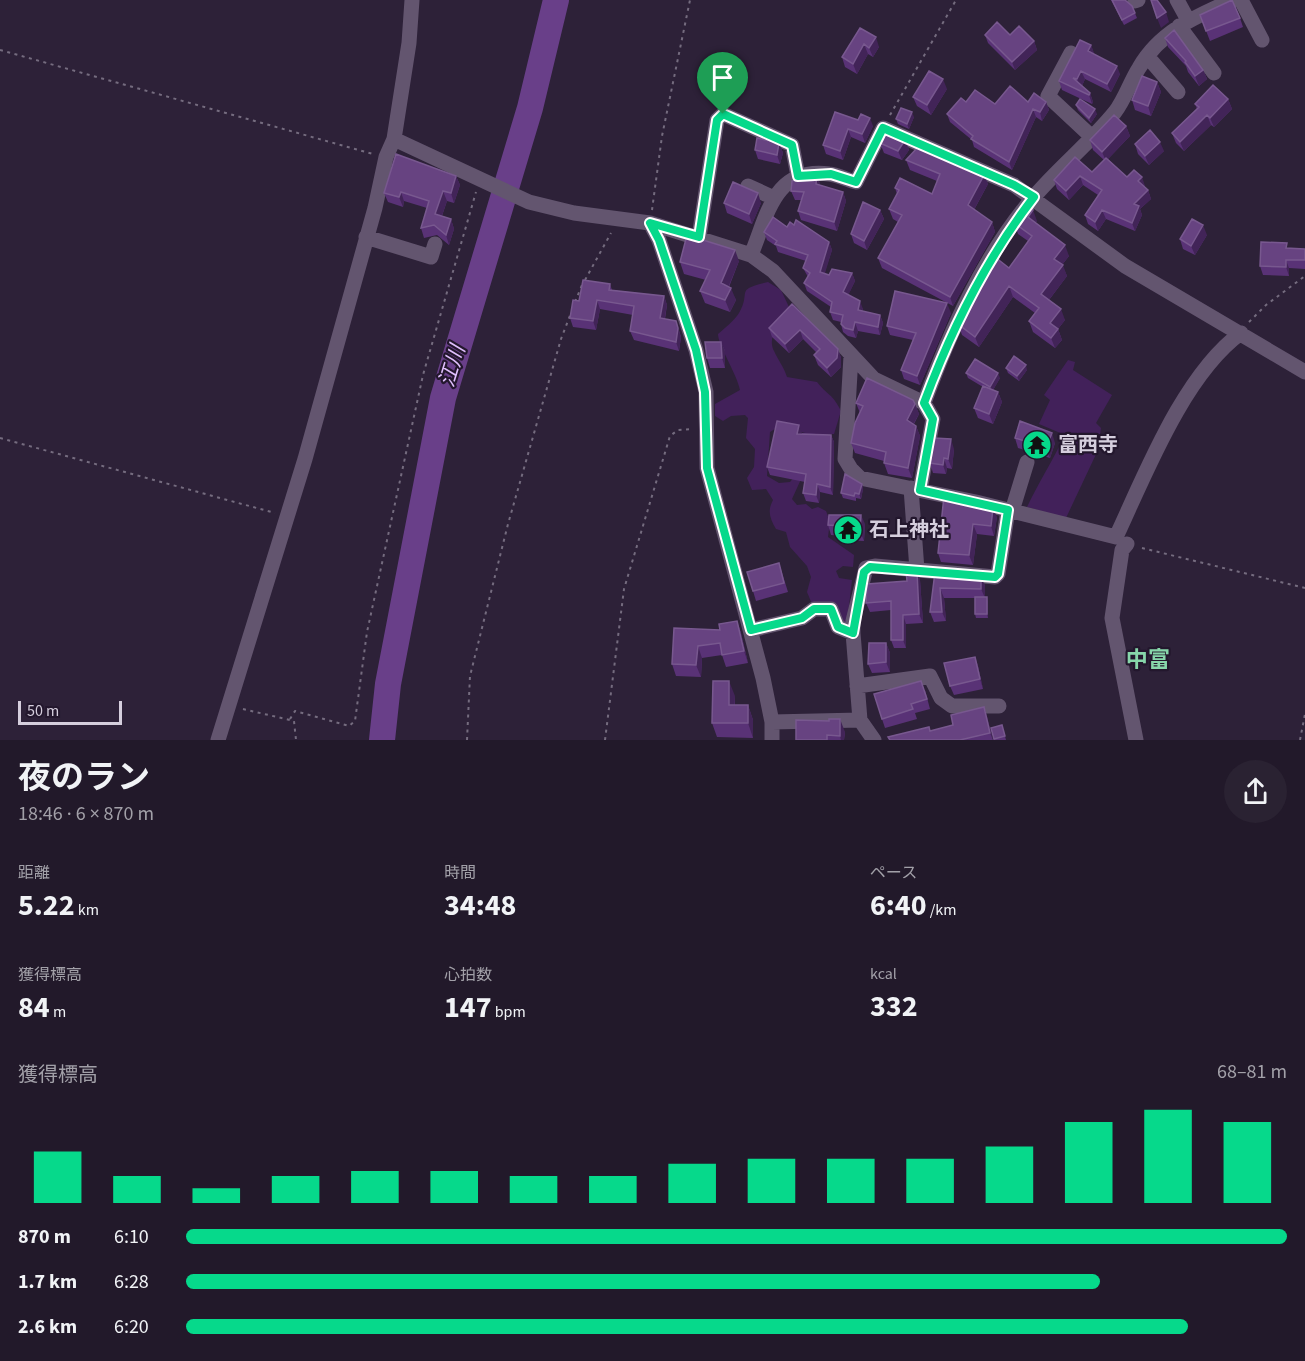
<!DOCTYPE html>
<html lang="ja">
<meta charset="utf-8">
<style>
:root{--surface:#22192a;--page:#2a2232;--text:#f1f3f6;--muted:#a2a0a8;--accent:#06d98b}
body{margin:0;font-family:"Source Sans 3","Noto Sans JP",sans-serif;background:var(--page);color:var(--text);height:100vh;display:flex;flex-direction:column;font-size:22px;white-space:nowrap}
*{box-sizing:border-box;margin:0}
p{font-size:20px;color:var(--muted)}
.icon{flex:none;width:33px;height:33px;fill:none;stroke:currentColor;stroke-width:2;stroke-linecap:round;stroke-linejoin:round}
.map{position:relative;height:740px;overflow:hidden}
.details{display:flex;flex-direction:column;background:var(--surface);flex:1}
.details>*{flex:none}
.scale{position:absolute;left:18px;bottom:15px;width:104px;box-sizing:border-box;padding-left:6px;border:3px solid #d5cedd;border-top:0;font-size:16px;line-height:21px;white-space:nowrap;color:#d5cedd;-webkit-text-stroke:4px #23172d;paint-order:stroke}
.pin{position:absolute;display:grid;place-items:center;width:51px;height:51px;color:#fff;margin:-62px -26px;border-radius:50% 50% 50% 0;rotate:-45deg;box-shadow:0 0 6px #0007}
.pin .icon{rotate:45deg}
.round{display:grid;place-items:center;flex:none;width:63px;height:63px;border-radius:32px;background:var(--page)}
.summary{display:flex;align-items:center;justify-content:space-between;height:102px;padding:0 18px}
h1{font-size:33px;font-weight:700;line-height:45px}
.figures{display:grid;grid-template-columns:repeat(3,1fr);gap:9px;height:102px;padding:6px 18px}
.figures div{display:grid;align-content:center}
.figures b{font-size:30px;font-weight:700}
.figures small{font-size:16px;font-weight:400}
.figures p{font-size:16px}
.chart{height:168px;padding:12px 18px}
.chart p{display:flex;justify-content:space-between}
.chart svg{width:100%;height:108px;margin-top:6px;stroke:var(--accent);stroke-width:6}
ul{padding:0 18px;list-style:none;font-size:20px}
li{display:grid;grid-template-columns:96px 72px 1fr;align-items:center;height:45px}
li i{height:15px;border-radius:8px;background:var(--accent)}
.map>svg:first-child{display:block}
.green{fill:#42215a}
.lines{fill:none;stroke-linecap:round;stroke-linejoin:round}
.river{stroke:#693f89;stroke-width:26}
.path{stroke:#756c7f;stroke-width:2;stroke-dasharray:3 4.5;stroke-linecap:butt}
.minor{stroke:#63556f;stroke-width:15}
.wall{fill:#593276}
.shaded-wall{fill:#422458}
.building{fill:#674381;stroke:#78588f;stroke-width:1.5}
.route-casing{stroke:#fff;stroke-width:12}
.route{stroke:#06d98b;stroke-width:8}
.labels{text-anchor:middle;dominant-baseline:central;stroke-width:4.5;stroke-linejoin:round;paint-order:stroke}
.poi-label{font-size:20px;font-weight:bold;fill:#d5cedd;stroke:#23172d;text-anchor:start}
.water-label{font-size:21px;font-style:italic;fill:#e0bffd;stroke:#23172d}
.quarter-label{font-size:22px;font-weight:bold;fill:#87d6aa;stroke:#23172d}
</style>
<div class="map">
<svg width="1305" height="740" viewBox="0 0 1305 740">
<rect width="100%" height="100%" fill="#2d2138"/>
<path class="green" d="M768,282L781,290L789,307C782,319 766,336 774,351C778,360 784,367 787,377L817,382C827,395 833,394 841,411L834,434H810L778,427L770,432L767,476L779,483L790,482L796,475L802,477L792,499L797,505L806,504L812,509L818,507L826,511L830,521L828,537L854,555L853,567L843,566L836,571L839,578L852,580L847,623L834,631L825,614L812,604L807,592L811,577L807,566L790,547L786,532L776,529C770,519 767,511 773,500L766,489L752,490L747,478L754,467L755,449L746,438L748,418L745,415L731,416L723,421L715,416V404L740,390C737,374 718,345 718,334C725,328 734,321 739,313C752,291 733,290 768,282Z
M1068,360L1075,362L1073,370L1112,395L1096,423L1101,428L1098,450L1066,518L1027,507C1039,482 1053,460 1065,435L1039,424L1050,400L1044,395Z"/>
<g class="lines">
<path class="river" d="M382,740L388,684L443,398L530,108L556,0"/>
<path class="path" d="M0,50L373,154
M890,115L956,0
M652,210L662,136L690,0
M585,280L611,233
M575,302L582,285
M1249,322L1266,305L1305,276
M0,438L275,513
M1142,548L1305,588
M243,709L294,721L296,740
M290,719L295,711L349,726L355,721L367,632L423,375L476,192
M467,740L470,676L508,524L561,339L571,313
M605,740L624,589L670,436L678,430L692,429
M1300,740L1305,714"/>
<path class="minor" d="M1177,0L1188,20
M1241,0L1262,40
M1135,1L1138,0
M1179,26L1214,73
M1071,53L1048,96L1093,138
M1147,56L1178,92
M394,139L529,202L574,213L650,223L751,255L773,271L874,379L924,403L933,419L920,490
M748,186L774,198
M650,223L659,240L696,350L706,392L707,468L763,678L772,722V740
M366,237L431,257L435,244
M699,237L717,120L723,114L792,145L798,176
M751,255C768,214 774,167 829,174C839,175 847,180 856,182L883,128L1014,185L1125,266L1305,372
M851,356L845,459L851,469L860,478L976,502L1116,537C1145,475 1184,374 1241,333
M924,403C950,332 983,256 1033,198C1058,168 1090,143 1115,112C1125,99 1130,82 1139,68C1160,31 1197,16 1233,0
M911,488L917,570
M1012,511L1027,462
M1127,544L1122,550L1112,618L1136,740
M751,630L802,618L814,609H831L838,627L853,633
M857,686L930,676L941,698L952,706H999
M772,722L860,720
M218,740L305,459L375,208L386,157L394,139L409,43L412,0
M874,740L860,720L853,633V621L866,568L875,566L995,577L998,574L1008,510"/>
</g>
<path class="wall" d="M1111,0H1126V1L1132,6L1137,18L1124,25Z
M1200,15L1240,18L1243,27L1210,41Z
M860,28L879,47L873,57L868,54L857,74L845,67L842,57Z
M985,35L1034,41L1037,50L1015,70L988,43Z
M1165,38L1203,70L1207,79L1199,86L1188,72L1186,66L1168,47Z
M1091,45L1094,54L1120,74L1111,92L1085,79L1082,86L1090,93L1093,102L1092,104L1062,90L1059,81Z
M1157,82L1161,92L1151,116L1135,110L1132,100Z
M947,89L931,115L917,106L913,97Z
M1228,99L1232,109L1214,127L1211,125L1184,151L1176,143L1172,133L1197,109L1195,104Z
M1028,102H1046L1049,110L1042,121L1036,117L1012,170L974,147L972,140L950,122L947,114L995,104Z
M1076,105L1097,114L1091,123L1078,110Z
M835,112L873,126L865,143L851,137L843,160L826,154L823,145Z
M914,117L909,129L898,124L896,119Z
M1126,126L1130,136L1108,159L1127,177L1145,186H1144L1148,190L1151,199L1140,209L1142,215L1135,231L1106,219L1098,231L1088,224L1085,215L1098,195L1083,185L1069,200L1057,189L1054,180L1092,172L1104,160L1093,150L1090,140Z
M905,140L909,150L902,160L884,153L880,143Z
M779,143L783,153L780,164L758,159L755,150Z
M1135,144L1164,151L1149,165L1138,154Z
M906,160L984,175L988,184L974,210L992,222L995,232L953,306L882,268L878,258L898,222L893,219L889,209L897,194L895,188L932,194L937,181L910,170Z
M817,175L820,185L843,192L846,201L837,231L801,220L798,211L801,200H795L791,191Z
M456,176L460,185L454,203L447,201L442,216L451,219L454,229L449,245L437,235L424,238L421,228L427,208L404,201L403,207L388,202L384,193Z
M724,203H761L752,224L727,213Z
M880,210L884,219L867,250L854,243L851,234Z
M1037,221L1035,223L1069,256L1062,265L1067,276L1049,300L1065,320L1058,329L1062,340L1055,348L1033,332L1029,321L1035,313L1013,297L979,347L962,335L958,324L1009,268L1028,241L1018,234L1014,223Z
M794,225L829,242L832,250L824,274L829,275L852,273L855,281L848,295L863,309L862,311L880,315L883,323L880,335L858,331L856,338L848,336L843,332L841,324V322L833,320L830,312L831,307L807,291L804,283L808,277L803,268L806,261L778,252L776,246L767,240L764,232Z
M1207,235L1195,255L1183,249L1180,239Z
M1288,248L1305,249V269L1289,268V276L1263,275L1260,266Z
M739,261L729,287L736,300L730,312L705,303L700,291L706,280L684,274L680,262Z
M610,284L612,290L664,296L667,305L665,319L676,321L681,337L679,351L634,340L630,331L633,315L600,309L596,330L573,327L570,318L579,301Z
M792,304L838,349L841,358V367L831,377L818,365L814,355L817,353L803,339L789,353L772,337L769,328Z
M951,313L920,385L904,379L901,370L913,340L890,335L887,326Z
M721,342L725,351V368H710L707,358Z
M1006,368L1027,370L1019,381L1008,373Z
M966,373L1000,378L993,390L998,392L1002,402L993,424L978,418L974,408L983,387L968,378Z
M856,403L915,404L919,414L914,424L916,426L920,436L912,478L888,474L884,463V461L855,453L851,443L860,413Z
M802,433L831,435L834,442L833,495L820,492L819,503L806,501L803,493L805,482L770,475L767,467Z
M1015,438L1055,443L1050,458L1018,448Z
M954,449L952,469L947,468L946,474L933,473L930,463Z
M862,484L863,489L861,499L856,498V501L843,498L841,493Z
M944,496L997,517L994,536L977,534L973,565L941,562L938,553Z
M865,524L864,541L846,540L844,536L831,535L828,525Z
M779,563L788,592L756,601L753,591Z
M917,571L920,580L923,623L906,624V648H894L891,640V610L870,612L866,603L907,581Z
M935,572L981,576L985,586V597L988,602V618H976L975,614V598H944L946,621L934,622L930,612Z
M737,621L741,633L748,663L726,667L722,655L702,658L701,677L676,676L672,664L720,630Z
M886,643L890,653V672L872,673L868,664Z
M975,657L978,666L983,689L954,695L950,686Z
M925,690L930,709L915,713L917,719L885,728L882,719Z
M735,696V705H748L753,720V738L717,737L712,723Z
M984,707L993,740H889L888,737L930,731L953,725Z
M829,721L845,732L844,740H796Z
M1002,725L1006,740H994L991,728Z"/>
<path class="shaded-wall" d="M1166,12L1169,22L1161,28L1157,18Z
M876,37L879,47L873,57L869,48Z
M1034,41L1037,50L1015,70L1012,62Z
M864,44L868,54L857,74L853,64Z
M1091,45L1094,53L1092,60L1088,51Z
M1117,66L1120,74L1111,92L1107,84Z
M1203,70L1207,79L1199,86L1195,76Z
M1081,71L1085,79L1081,88L1077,79Z
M943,79L947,89L931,115L927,105Z
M1157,82L1161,92L1151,116L1148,106Z
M1090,93L1093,102L1092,104L1089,95Z
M1228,99L1232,109L1214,127L1210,118Z
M1046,102L1049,110L1042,121L1040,112Z
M1033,109L1036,117L1012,170L1009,162Z
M1095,109L1097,114L1091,123L1089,118Z
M912,112L914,117L909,129L907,124Z
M1207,115L1211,125L1184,151L1180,142Z
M870,118L873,126L865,143L862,134Z
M1126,126L1130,136L1106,161L1102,152Z
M848,129L851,137L843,160L840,151Z
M905,140L909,150L902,160L898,151Z
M1160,142L1164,151L1149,165L1145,156Z
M779,143L783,153L780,164L777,155Z
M817,175L820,184L819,193L816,184Z
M984,175L988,184L971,215L968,205Z
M456,176L460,185L454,203L451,193Z
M1080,176L1083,185L1069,200L1066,191Z
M1142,177L1145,186L1141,190L1138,181Z
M1148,190L1151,199L1140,209L1142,215L1135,231L1132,223L1134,204Z
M443,191L447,201L439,224L435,214Z
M401,192L404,201L403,207L399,197Z
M843,192L846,201L837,231L834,222Z
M758,193L761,203L752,224L749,214Z
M880,210L884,219L867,250L864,241Z
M1033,210L1037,221L1032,228L1028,217Z
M1102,210L1106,219L1098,231L1095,222Z
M451,219L454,229L449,245L446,235Z
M992,222L995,232L953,306L950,297Z
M1203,225L1207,235L1195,255L1191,246Z
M829,242L832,250L823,280L820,272Z
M1065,245L1069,256L1058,270L1054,259Z
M735,250L739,261L725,295L721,283Z
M1286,260L1289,268V276L1286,267Z
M1063,265L1067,276L1045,305L1041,294Z
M852,273L855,281L846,300L843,292Z
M1009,286L1013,297L979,347L975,337Z
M731,288L736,300L730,312L725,300Z
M664,296L667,305L663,327L660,318Z
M597,300L600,309L596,330L593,321Z
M860,301L863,309L861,318L858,310Z
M947,303L951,313L920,385L917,376Z
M1061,309L1065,320L1058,329L1062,340L1055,348L1051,338L1050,323Z
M880,315L883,323L880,335L878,327Z
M855,322L858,331L856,338L853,330Z
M678,328L681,337L679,351L676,342Z
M800,330L803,339L789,353L785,344Z
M721,342L725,351V368L722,358Z
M838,349L841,358V367L831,377L827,368Z
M1026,365L1027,370L1019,381L1017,376Z
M998,373L1000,378L992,392L990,387Z
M998,392L1002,402L993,424L989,414Z
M915,404L919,414L910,430L907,420Z
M799,425L802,433L800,441L797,434Z
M916,426L920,436L912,478L908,468Z
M1052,433L1055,443L1050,458L1046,448Z
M831,435L834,442L833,495L830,487Z
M951,439L954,449L952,469L948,459Z
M944,458L947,468L946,474L943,465Z
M817,484L820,492L819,503L816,495Z
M862,484L863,489L861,499L859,494Z
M993,508L997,517L994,536L991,526Z
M861,515L865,524L864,541L860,531Z
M973,524L977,534L973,565L969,555Z
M917,571L920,580L923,623L919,614Z
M981,576L985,586V598L981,589Z
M940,588L944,598L946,621L942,612Z
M987,597L988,602V618L987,614Z
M903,615L906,624V648L903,640Z
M737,621L741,633L748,663L744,651Z
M886,643L890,653V672L886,662Z
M698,646L702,658L701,677L696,665Z
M975,657L978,666L983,689L980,679Z
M729,681L735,696L734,719L729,705Z
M748,705L753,720V738L748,723Z
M984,707L987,716L993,740L990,733Z
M840,719L845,732L844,740H841L840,736Z"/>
<path class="building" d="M1112,0H1125L1132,6L1135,13L1122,20Z
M1151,0H1157L1166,12L1157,18Z
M1232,0L1240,18L1206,31L1200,15Z
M997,22L1010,35L1019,26L1034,41L1012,62L985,35Z
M860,28L876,37L869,48L864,44L853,64L842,57Z
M1174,30L1203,70L1195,76L1185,62L1186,61L1165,38Z
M1080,40L1091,45L1088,51L1117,66L1107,84L1081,71L1077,79L1073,78L1090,93L1089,95L1059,81Z
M929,71L943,79L927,105L913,97Z
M1142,76L1157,82L1148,106L1132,100Z
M1213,85L1228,99L1210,118L1207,115L1180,142L1172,133L1199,107L1195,104Z
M1010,86L1028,102L1034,93L1046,102L1040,112L1033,109L1009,162L971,139L973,136L947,114L961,98L966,102L975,90L995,104Z
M1080,99L1095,109L1089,118L1076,105Z
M901,108L912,112L907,124L896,119Z
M835,112L858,120L861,114L870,118L862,134L848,129L840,151L823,145Z
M1114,115L1126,126L1102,152L1090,140Z
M1150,130L1160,142L1145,156L1135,144Z
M884,131L905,140L898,151L880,143Z
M757,138L779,143L777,155L755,150Z
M919,146L984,175L968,205L992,222L950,297L878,258L902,215L889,209L899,190L895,188L900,178L932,194L940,174L906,160Z
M396,154L456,176L451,193L443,191L435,214L451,219L446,235L434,225L421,228L429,201L401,192L399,197L384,193Z
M1075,157L1092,172L1106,158L1127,177L1134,170L1142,177L1138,181L1148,190L1134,204L1139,206L1132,223L1102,210L1095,222L1085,215L1102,190L1080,176L1066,191L1054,180Z
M809,174L817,175L816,184L843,192L834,222L798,211L804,192L791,191L792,181Z
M733,182L758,193L749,214L724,203Z
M863,202L880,210L864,241L851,234Z
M1027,206L1033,210L1028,217L1065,245L1054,259L1063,265L1041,294L1061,309L1050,323L1058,329L1051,338L1029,321L1039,308L1009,286L975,337L958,324L983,273L995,257L1009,268L1032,236L1014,223Z
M773,217L787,227L790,222L794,225L796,220L829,242L820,272L829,275L832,269L852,273L843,292L860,301L858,310L880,315L878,327L855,322L853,330L845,328L841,324L843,315L830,312L832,302L804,283L810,273L803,268L808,255L775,244L777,241L764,232Z
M1192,219L1203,225L1191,246L1180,239Z
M687,235L735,250L721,283L731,288L725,300L700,291L710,270L680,262Z
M1261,242L1287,243L1286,248L1305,249V260H1286V267L1260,266Z
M583,280L610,284L609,290L664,296L660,318L676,321L678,328L676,342L630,331L634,306L597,300L593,321L570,318L573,300L579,301Z
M895,291L947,303L917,376L901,370L916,333L887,326Z
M792,304L838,349L837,358L827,368L814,355L820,349L800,330L785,344L769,328Z
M705,342H721L722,358H707Z
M1014,356L1026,365L1017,376L1006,368Z
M975,359L998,373L990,387L966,373Z
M867,378L913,400L915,404L907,420L916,426L908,468L884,463L886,452L851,443L855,423L863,406L856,403Z
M983,386L998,392L989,414L974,408Z
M777,421L799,425L797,434L831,435L830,487L817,484L816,495L803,493L806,474L767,467Z
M1020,421L1052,433L1046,448L1015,438Z
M934,438L951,439L948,459L944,458L943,465L930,463Z
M845,474L862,484L859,494L855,493L854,496L841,493Z
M944,496L993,508L991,526L973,524L969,555L938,553Z
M829,515H861L860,531L842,530V526L828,525Z
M779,563L784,583L753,591L747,572Z
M906,571H917L919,614L903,615V640H891V601L866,603L867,584L907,581Z
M935,572L981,576V589L940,588L942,612H930Z
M975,597H987V614H975Z
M737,621L744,651L722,655L720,643L698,646L696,665L672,664L674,628L720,630L719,624Z
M869,643H886V662L868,664Z
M975,657L980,679L950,686L944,663Z
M713,681H729V705H748V723H712Z
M921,681L927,699L911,704L913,709L882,719L874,694Z
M984,707L990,733L960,740H890L888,737L929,727L930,731L953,725L951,715Z
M829,719H840V736L827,735V740H796V720L829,721Z
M1002,725L1005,736L994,739L991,728Z"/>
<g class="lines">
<g class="route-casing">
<path id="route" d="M723,114L792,145L798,176L831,174L856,182L883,128L1014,185L1034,197C986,259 951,330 924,403L933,419L920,490L1008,510L998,574L995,577L870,567L864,572L853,633L838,627L831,609H814L802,618L751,630L707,468L705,392L696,350L659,240L650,223L699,237L717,120Z"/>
</g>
<use href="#route" class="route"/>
</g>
<defs>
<g id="temple-disc" transform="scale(1.5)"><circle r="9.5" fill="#06d98b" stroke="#23172d"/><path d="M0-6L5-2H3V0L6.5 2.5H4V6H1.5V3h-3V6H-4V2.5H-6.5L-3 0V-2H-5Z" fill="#111"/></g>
</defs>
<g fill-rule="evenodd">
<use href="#temple-disc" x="1037" y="445"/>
<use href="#temple-disc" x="848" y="530"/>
</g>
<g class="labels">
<g class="poi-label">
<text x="1058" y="445">富西寺</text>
<text x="869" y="530">石上神社</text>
</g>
<g class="water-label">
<text transform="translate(452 366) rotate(-73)">江川</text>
</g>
<g class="quarter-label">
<text x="1148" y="660">中富</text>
</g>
</g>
</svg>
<div class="scale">50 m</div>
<div class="pin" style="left:723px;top:114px;background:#1e9e55"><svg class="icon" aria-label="arrive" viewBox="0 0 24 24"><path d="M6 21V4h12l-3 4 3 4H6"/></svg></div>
</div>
<section class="details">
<div class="summary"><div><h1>夜のラン</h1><p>18:46 · 6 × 870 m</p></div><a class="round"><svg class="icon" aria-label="share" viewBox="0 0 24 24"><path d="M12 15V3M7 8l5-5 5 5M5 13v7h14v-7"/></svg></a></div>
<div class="figures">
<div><p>距離</p><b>5.22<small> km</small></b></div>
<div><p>時間</p><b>34:48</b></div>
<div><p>ペース</p><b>6:40<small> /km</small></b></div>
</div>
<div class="figures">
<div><p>獲得標高</p><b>84<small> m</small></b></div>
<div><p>心拍数</p><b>147<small> bpm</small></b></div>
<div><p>kcal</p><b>332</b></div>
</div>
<div class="chart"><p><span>獲得標高</span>68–81 m</p>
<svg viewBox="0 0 160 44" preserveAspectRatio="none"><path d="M5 44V23M15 44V33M25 44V38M35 44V33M45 44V31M55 44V31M65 44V33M75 44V33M85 44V28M95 44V26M105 44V26M115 44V26M125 44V21M135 44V11M145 44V6M155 44V11"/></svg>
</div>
<ul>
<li><b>870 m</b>6:10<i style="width:100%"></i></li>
<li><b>1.7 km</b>6:28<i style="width:83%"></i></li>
<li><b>2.6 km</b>6:20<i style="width:91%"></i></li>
</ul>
</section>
